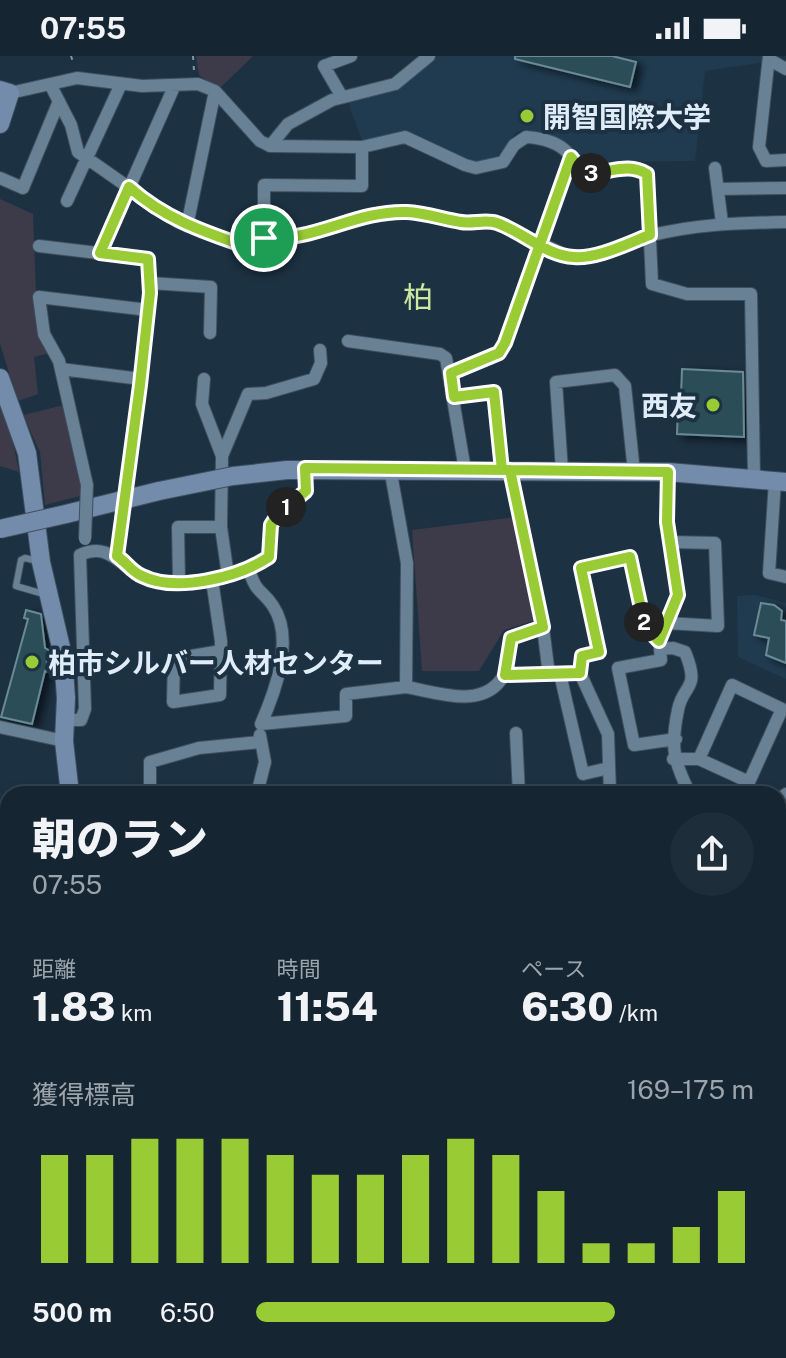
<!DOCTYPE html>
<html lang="ja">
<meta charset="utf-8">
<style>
:root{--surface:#152532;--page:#1e2d3a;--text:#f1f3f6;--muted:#9da5ac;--line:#34424d;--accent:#99cb35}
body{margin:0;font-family:"Public Sans","Noto Sans JP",sans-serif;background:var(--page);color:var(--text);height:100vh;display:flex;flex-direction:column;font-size:30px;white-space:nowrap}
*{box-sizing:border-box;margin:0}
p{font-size:26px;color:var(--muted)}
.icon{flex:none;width:44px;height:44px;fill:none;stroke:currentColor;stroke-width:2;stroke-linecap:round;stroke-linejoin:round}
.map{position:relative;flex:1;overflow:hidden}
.details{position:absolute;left:0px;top:730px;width:786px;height:572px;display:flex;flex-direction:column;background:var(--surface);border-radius:24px 24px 0 0;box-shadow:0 4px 12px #0003,0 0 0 2px var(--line)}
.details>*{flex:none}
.pin{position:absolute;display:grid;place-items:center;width:68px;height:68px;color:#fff;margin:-34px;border:4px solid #fff;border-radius:50%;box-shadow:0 2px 8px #0007}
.km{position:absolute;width:40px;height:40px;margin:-20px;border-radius:50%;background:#222;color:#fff;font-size:22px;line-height:40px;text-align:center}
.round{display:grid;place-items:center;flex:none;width:84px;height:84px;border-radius:42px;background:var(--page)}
.overview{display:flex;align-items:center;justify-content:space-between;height:136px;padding:0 32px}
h1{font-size:44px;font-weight:800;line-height:60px}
.metrics{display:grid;grid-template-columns:repeat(3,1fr);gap:12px;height:136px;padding:8px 32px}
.metrics div{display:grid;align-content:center}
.metrics b{font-size:40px;font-weight:800}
.metrics small{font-size:22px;font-weight:400}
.metrics p{font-size:22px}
.chart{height:224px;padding:16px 32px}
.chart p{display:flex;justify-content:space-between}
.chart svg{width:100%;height:144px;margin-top:8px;stroke:var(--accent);stroke-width:6}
ul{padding:0 32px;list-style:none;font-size:26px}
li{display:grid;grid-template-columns:128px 96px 1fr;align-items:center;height:60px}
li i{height:20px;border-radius:10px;background:var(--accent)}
.status{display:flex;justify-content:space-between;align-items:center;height:56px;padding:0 40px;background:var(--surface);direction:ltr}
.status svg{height:22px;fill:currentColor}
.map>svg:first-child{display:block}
.built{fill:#203b50}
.green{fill:#3d3b4a}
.building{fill:#2c4d58;stroke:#698a96;stroke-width:2;filter:url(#shadow)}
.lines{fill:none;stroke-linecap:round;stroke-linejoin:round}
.lane-casing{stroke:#3e4f5e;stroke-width:8}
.street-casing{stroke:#3e4f5e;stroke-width:14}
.secondary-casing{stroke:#3e4f5e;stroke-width:20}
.highway-casing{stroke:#3e4f5e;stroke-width:24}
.path{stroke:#8596a4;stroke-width:2;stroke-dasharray:4 6;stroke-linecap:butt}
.lane{stroke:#698195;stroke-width:6}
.street{stroke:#698195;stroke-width:12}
.secondary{stroke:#748cac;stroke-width:18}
.highway{stroke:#8ea4e1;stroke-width:22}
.street-bridge-casing{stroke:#3e4f5e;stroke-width:14;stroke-linecap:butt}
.secondary-bridge-casing{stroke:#3e4f5e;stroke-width:20;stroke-linecap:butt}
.street-bridge{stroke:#698195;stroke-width:12}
.secondary-bridge{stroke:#748cac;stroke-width:18}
.route-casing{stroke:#fff;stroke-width:16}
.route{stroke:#99cb35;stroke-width:10}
.poi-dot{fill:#99cb35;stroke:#1c3142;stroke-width:3}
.labels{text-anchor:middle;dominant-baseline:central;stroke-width:8;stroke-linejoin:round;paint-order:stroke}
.poi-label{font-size:28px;font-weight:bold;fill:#e0edf9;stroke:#1c3142;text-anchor:start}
.neighbourhood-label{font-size:30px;fill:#cae8a0;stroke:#1c3142}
</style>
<div class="status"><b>07:55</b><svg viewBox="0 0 49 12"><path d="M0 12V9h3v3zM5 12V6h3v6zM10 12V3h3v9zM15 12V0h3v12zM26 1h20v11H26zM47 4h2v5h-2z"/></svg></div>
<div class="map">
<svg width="786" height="1302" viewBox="0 0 786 1302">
<defs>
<filter id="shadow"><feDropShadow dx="6" dy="3.5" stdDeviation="4" flood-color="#0009"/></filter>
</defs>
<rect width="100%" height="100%" fill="#1c3142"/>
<path class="built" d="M433,0H765L766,6L705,15L695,105L615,106L587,111L557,83L524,74L516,76L499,100L476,107L428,86L362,84L348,46L391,34Z
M756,539L786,547V623L738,601L737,540Z"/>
<path class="green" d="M196,0H253L219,33L199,19Z
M0,143L33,158L37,264L50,297L34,301L38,338L18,345L0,288Z
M0,346L11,376L19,416L0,410Z
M68,348L83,418L80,440L45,449L40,396L23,359Z
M515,461L536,564L504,574L479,615H422L412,474Z
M8,969V1131L0,1129V970Z"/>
<path class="building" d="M515,0H612L636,6L630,31L515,3Z
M682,313L743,316L744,381L677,378L678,351L674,350V340H681Z
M761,547L774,549L782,555L781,564L786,565V607L766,599L769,582L754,579Z
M26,554L41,558L45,592L50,595L47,606L51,607L52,617L45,615L32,668L1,661L28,563L24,562Z
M589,1294H648L664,1302H605Z"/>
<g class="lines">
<g class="lane-casing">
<path id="lane" d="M37,505L25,502L21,504L16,530L47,539
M778,835H786
M778,1180L786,1178"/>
</g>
<g class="street-casing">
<path id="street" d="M769,0L759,91L766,105L786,104
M770,4L786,13
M50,28L71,69L78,96L178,166L245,190L259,182L309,179L356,162L406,156L463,167L494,166L570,201C597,202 623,187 649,180C694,168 740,167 786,166
M10,37L77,22L142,30L198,28L215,35L260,85L270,90L362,91L405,81L465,109L476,112L503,106L514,89L526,81C541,82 557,85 568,97C574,103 576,112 584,116C605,124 622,103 647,118L652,228L687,238H751L754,422
M342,41L324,10L351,0
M270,90L288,68L332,44L395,28L429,0
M715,112L722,167
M0,122L23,132L59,45
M718,133L786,132
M67,145L121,28
M187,170L215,35
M264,182V129L362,130V91
M39,190L148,203L150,237L140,329L117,500
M100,197L174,31
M150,227L211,231L210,277
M348,285L440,298L446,302L465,414
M61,313L141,323
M451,317L499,297L505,287L571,101
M204,323L202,348L222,400
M454,341L494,336L502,414
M510,414L543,571L549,619
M562,415L556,326L615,319L625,330L634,416
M668,416L667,466L678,539L659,585L660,593L673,592L685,596C701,635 683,627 678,654C670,692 674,706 690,738
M775,425L769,517L786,521
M87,429L59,305L44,278L39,241L148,254
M249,514C257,539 262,533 273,550C295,583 275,636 261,668L346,660V638L406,631L407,507L390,412
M228,520L221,471L222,400L248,338L266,337L314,323L321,307L320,294
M212,524L221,585L220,639L173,646L174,603L221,595
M179,525L178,471H221
M667,567L718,570L715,487L670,486
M660,593L661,604L618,612L634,689L676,683
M580,617L582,600L599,596L581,512L630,501L645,571L659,585
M560,618L583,718L609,712
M505,619L580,617L608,678L610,738
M406,631C437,636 484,655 504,619C510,610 509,592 511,582L543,571
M66,664H81L85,653L80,499C111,485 120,512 145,522C180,536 239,521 269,501L271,469L278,458L306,435L305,412
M0,671L64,685
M516,677L519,738
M673,703H699L749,726L782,653L732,629L699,703
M150,738V706L199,692L260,686
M219,738L258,734L265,706L260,679
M778,744L786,738
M778,785L786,783
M778,885L786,877
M778,902L781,939
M778,1038L786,1045
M0,1167L8,1168
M0,1215L8,1216L0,1242
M778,1259L786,1268
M238,1294L250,1302
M444,1294L471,1300L542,1302
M42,1302L43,1296
M97,1302V1294
M197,1302L201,1294"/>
</g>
<g class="secondary-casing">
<path id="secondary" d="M0,34L10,37L0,68
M0,322L27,397L41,506L63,600L66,642L64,685L70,738
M287,414L668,416L786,426
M66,458L159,435
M0,960L8,959
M325,1294L329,1302"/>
</g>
<g class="highway-casing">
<path id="highway" d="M778,1088L786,1072
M778,1119L786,1103
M687,1302L691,1294"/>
</g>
<path class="path" d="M71,0L74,9
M193,0L194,15"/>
<use href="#lane" class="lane"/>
<use href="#street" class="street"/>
<use href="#secondary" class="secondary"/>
<use href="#highway" class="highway"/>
<g class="street-bridge-casing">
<path id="street-bridge" d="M85,483L87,429"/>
</g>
<g class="secondary-bridge-casing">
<path id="secondary-bridge" d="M159,435L233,420L287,414
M0,473L66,458"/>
</g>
<use href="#street-bridge" class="street-bridge"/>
<use href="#secondary-bridge" class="secondary-bridge"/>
</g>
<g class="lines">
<g class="route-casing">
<path id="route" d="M264,182L245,190C201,175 164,162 129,131L100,197L148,203L150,237L140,329L117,500C126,506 132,516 142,520C176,537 239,521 269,501L271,469L278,458L306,435L305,412L510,414L543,571L511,582L505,619L580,617L582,600L599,596L581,512L630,501L645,571L659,585L678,539L667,466L668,416L502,414L494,336L454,341L451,317L499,297L505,287L571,101L583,116C606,120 625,105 647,118L650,179C628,187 598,203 574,201C547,200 523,176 497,167C486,163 473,168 461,166C443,163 425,157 407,156C356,154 314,186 264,182"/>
</g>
<use href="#route" class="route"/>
</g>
<g class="poi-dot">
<circle cx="527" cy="60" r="8"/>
<circle cx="713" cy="349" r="8"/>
<circle cx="32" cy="606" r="8"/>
</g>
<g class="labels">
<g class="poi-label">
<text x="543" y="60">開智国際大学</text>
<text x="697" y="349" text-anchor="end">西友</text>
<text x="48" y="606">柏市シルバー人材センター</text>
</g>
<g class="neighbourhood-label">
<text x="418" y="241">柏</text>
</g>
</g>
</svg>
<div class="pin" style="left:264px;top:182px;background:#1e9e55"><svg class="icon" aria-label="arrive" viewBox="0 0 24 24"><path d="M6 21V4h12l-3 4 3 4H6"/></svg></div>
<b class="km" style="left:286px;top:451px">1</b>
<b class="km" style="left:644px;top:566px">2</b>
<b class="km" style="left:591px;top:117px">3</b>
<section class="details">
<div class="overview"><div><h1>朝のラン</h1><p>07:55</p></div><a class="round"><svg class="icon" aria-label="share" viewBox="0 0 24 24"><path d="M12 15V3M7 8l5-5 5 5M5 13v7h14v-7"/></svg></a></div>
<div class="metrics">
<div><p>距離</p><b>1.83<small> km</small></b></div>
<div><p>時間</p><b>11:54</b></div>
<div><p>ペース</p><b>6:30<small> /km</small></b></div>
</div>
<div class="chart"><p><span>獲得標高</span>169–175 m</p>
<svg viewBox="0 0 160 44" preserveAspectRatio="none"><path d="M5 44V11M15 44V11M25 44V6M35 44V6M45 44V6M55 44V11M65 44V17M75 44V17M85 44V11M95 44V6M105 44V11M115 44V22M125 44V38M135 44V38M145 44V33M155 44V22"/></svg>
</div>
<ul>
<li><b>500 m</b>6:50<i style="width:72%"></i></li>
</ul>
</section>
</div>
